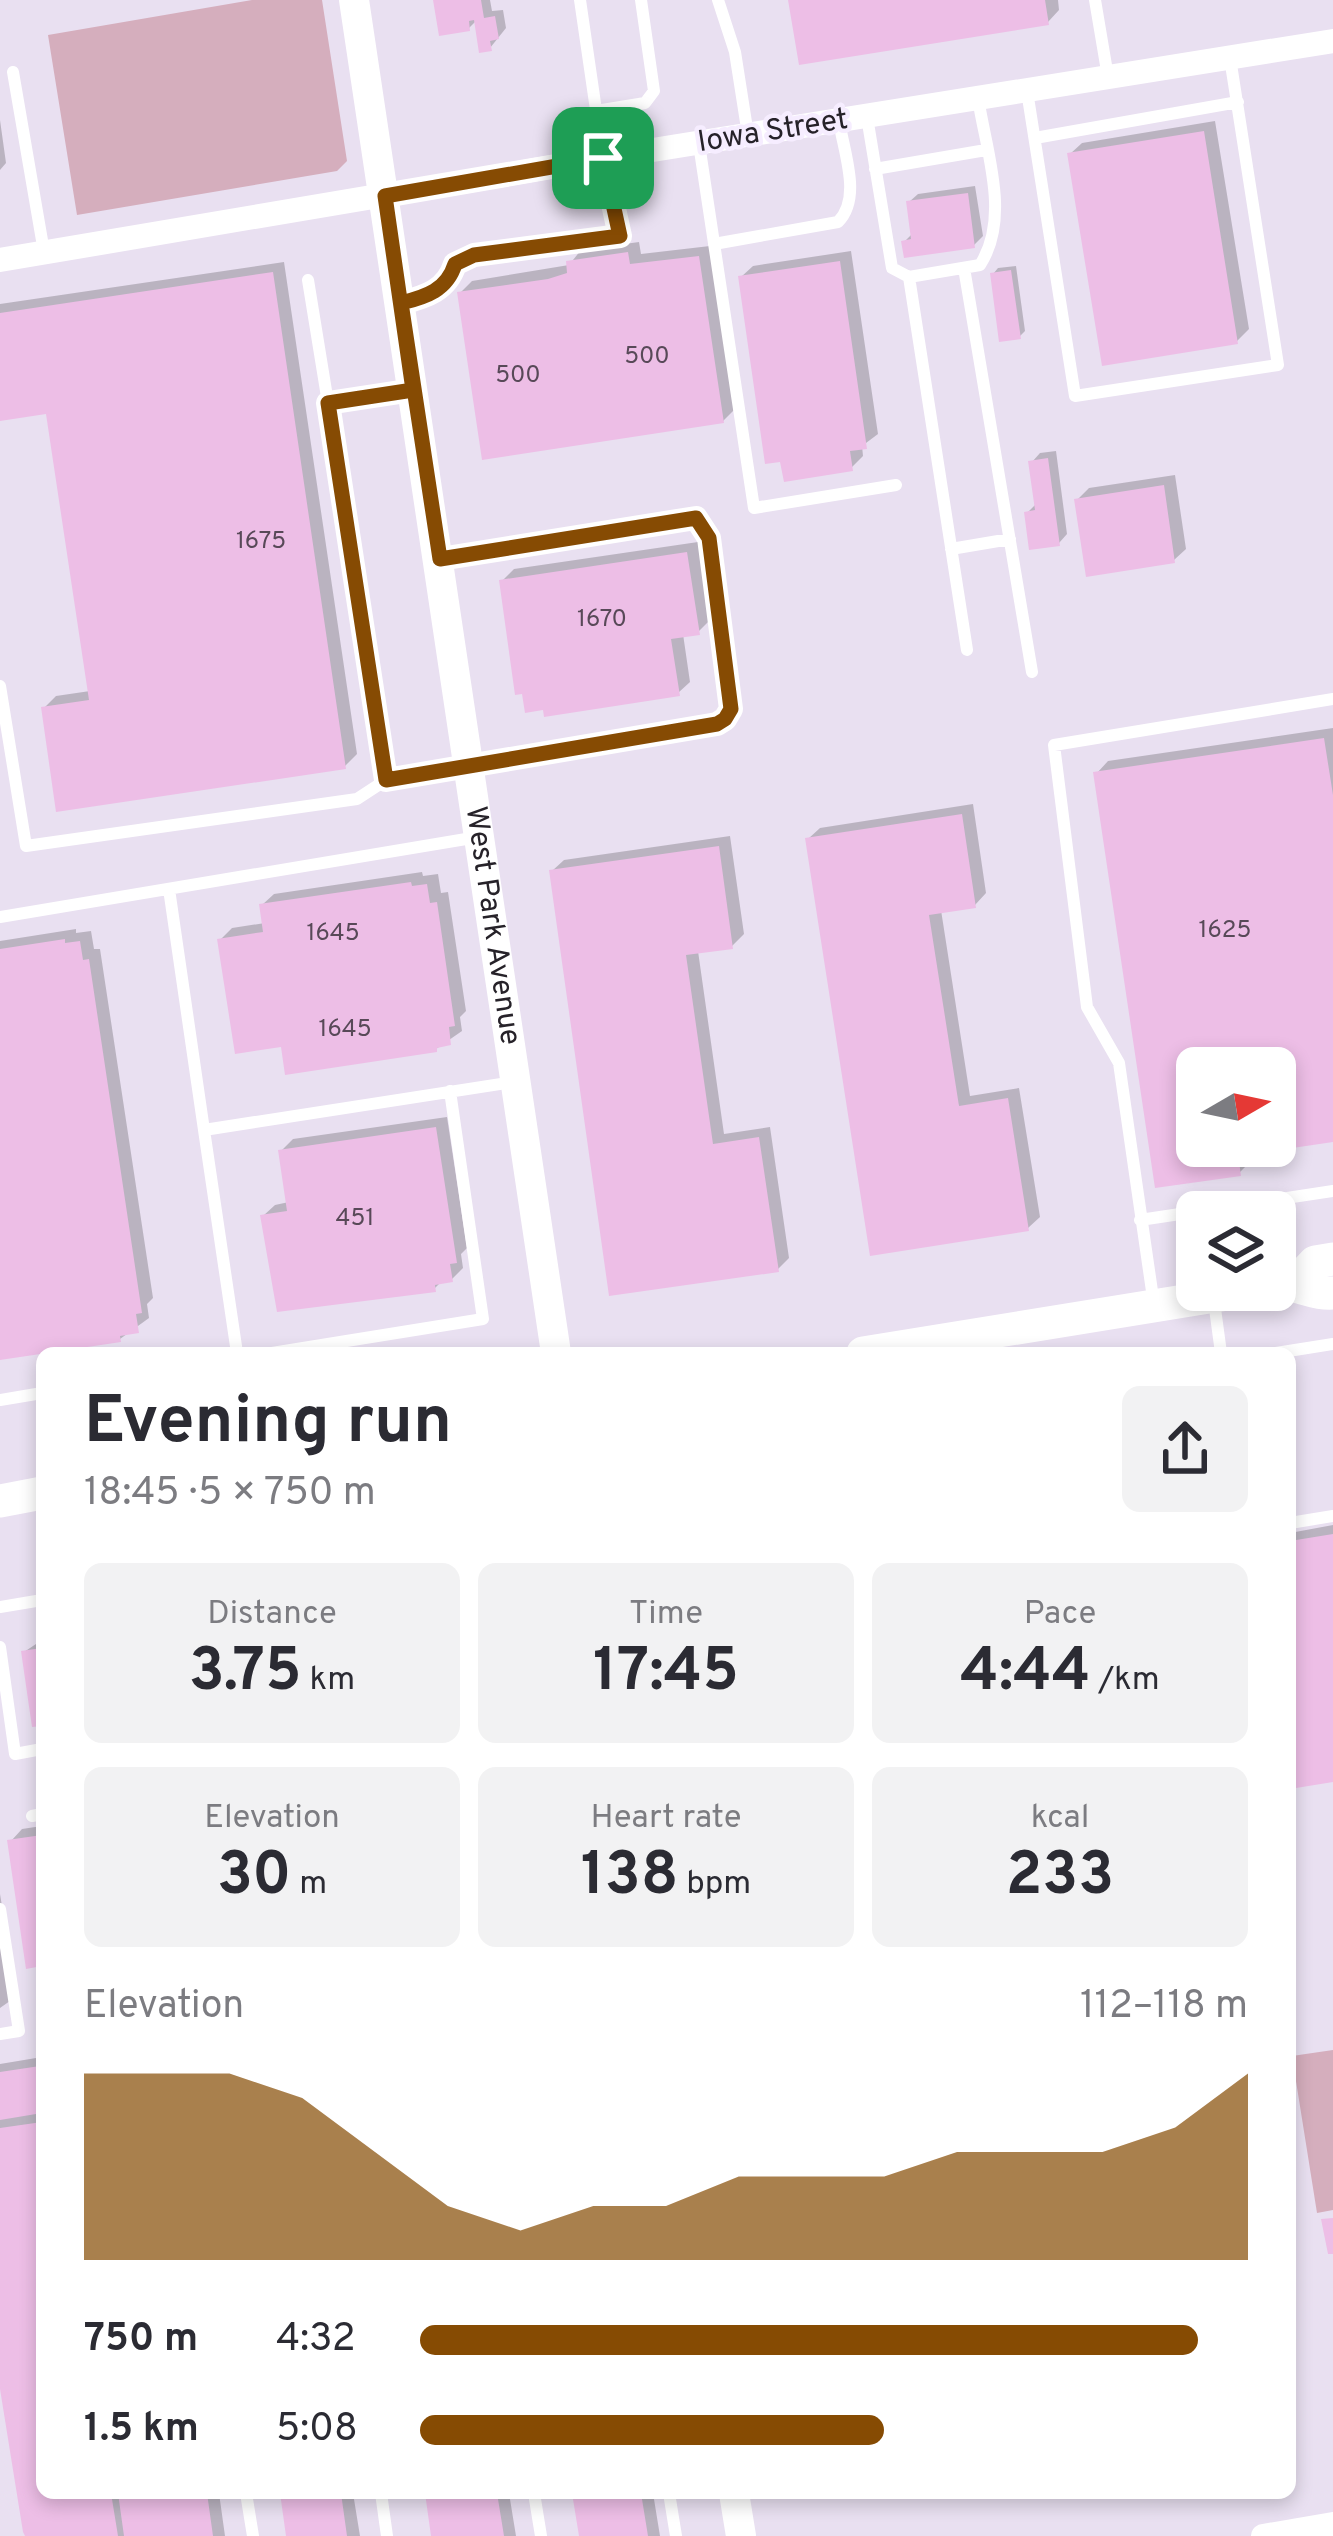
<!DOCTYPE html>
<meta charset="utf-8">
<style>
:root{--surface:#fff;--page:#f2f2f3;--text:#2b2b33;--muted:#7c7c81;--accent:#864b03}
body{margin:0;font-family:Overpass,sans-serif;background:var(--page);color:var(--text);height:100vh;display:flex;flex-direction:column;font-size:45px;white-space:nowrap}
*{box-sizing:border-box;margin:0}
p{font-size:39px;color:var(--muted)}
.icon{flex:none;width:66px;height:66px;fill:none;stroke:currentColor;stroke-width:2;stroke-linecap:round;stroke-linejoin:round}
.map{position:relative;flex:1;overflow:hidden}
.drawer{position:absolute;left:36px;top:1347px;width:1260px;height:1152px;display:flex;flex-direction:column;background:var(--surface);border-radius:18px;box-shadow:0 6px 18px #0003}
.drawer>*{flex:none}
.needle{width:78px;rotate:81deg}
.tools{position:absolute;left:1176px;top:1047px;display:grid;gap:24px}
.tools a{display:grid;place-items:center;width:120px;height:120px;border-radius:18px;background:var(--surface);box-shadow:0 6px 18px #0003;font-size:60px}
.pin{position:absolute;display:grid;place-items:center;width:102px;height:102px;color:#fff;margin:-51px;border-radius:24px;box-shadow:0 6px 18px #0006}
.round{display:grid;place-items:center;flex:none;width:126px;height:126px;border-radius:18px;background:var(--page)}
.summary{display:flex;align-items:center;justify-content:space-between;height:204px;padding:0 48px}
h1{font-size:66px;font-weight:700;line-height:90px}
.metrics{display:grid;grid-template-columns:repeat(3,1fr);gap:18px;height:204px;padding:12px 48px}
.metrics div{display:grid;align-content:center;border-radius:18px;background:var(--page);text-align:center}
.metrics b{font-size:60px;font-weight:700}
.metrics small{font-size:33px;font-weight:400}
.metrics p{font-size:33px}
.chart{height:336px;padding:24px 48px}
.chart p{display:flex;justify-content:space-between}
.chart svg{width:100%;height:216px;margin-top:12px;fill:var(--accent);opacity:.7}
ul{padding:0 48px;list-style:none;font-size:39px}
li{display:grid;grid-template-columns:192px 144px 1fr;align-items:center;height:90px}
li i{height:30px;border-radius:15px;background:var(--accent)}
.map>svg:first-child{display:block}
.green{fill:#d5aebd}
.shadow{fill:#0003}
.building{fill:#edbee6}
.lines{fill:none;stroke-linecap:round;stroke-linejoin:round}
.service{stroke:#fff;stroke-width:12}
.minor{stroke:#fff;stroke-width:24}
.tertiary{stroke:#fff;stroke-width:30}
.secondary{stroke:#fff;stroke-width:33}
.route-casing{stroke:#fff;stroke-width:24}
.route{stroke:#864b03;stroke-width:15}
.labels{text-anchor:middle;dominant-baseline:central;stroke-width:9;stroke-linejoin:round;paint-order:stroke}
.number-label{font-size:24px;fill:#584958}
.street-label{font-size:30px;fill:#262229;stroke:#f6edff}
</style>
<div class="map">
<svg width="1333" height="2536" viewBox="0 0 1333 2536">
<rect width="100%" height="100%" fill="#e9e0f1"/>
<path class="green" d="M252,0H322L347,161L337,171L77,215L48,35Z
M1333,2050V2210L1317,2213L1292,2056Z"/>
<path class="shadow" d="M436,0H490L492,11L503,10L506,28L490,48L477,20L469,28Z
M792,0H1058L1059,10L1048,22Z
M0,120L6,163L0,170Z
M1215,121L1249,329L1237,341L1070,154L1082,143Z
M975,186L983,236L974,245L904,242L913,233L909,202L918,194Z
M639,242L641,254L710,246L735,409L723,421L460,293L472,281L569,265L581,250Z
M851,251L878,434L862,446L863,456L851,468L741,277L753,266Z
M284,262L357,754L345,766L44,708L56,696L90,691L49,410L0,418V304Z
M1016,266L1025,331L1020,336L993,274L998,268Z
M1056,451L1067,534L1059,543L1027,513L1035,505L1032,462L1040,453Z
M1175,475L1186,549L1174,560L1077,500L1089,488Z
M698,542L710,620L698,632L683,634L690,682L678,693L502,581L514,569Z
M1333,728V1139L1281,1147L1275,1120V1068H1197V1146H1249L1251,1161L1239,1173L1158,1185L1097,773L1108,761Z
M973,804L986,893L975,905L941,910L970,1096L1019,1088L1040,1217L1028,1228L808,839L820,828Z
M730,836L744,934L732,946L698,951L724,1134L770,1127L789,1258L777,1270L552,871L564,860Z
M422,872L423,876L438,874L441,893L448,892L466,1011L460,1017L462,1031L436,1049L283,1043L220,940L232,928L265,923L262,905L274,894Z
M76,929V933L91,931L94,949H100L153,1298L147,1304L149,1318L120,1339L0,1358V941Z
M447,1117L467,1248L461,1254L463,1268L452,1279L442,1281L434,1289L263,1216L275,1205L289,1202L281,1151L293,1139Z
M1333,1525V1779L1290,1786V1533Z
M42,1640V1723L24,1652Z
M42,1826V1963L11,1841L22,1829Z
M0,1894L17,1996L0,2008Z
M42,2057V2493H219L225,2536H28L0,2370V2064Z
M283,2493H353L360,2536H289Z
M428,2493H509L516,2536H434Z
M575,2493H653L660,2536H582Z"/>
<path class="building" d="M433,0H481L484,18L495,16L499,39L490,41L492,51L479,53L474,20L469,21L470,31L439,36Z
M788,0H1045L1049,25L799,65Z
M1204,131L1238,344L1102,366L1067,153Z
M968,193L975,248L904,258L901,241L911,239L906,201Z
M628,252L630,264L699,256L724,423L482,460L457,292L548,279L567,273L566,261Z
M840,261L867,449L850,451L853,471L784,482L780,462L765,464L738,276Z
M1011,270L1021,339L999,342L990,273Z
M273,272L346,769L56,812L41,707L89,700L46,414L0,421V313Z
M1048,458L1060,546L1029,550L1024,512L1035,510L1028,461Z
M1164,485L1175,563L1086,577L1074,499Z
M687,552L700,635L671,639L680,696L544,717L543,710L525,713L522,694L515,695L499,580Z
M1324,738L1333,795V1142L1279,1150L1275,1068H1197V1146H1237L1241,1176L1155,1188L1093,772Z
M962,814L976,908L929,915L959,1106L1008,1098L1029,1231L870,1256L805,838Z
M719,846L733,949L686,955L713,1144L759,1137L779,1272L609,1296L549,870Z
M411,882L412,886L427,884L430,903L437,902L455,1026L449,1027L451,1045L437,1048V1052L285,1075L281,1047L235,1054L217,939L263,932L259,904Z
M65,939V943L80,941L83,960L89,959L142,1313L136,1314L139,1333L120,1336L121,1342L0,1360V949Z
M436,1127L457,1263L450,1264L453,1282L435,1285L436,1292L277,1312L260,1215L287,1211L278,1150Z
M1333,1534V1782L1290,1789V1541Z
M42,1648V1726L32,1727L21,1651Z
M42,1835V1966L26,1969L7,1840Z
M40,2066L42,2113L0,2120V2072Z
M42,2122V2493H111L118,2536H25L23,2532L0,2389V2128Z
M1333,2218V2254H1328L1321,2219Z
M118,2493H207L213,2536H124Z
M280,2493H341L347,2536H286Z
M425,2493H497L504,2536H431Z
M572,2493H641L648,2536H579Z"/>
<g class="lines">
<path class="service" d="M718,0L735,52L748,135
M1095,0L1108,77
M13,72L44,252
M1027,91L1075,396L1278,365L1230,58
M596,111L645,103L654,91L641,0
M867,117L892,268L909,277L980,265C1011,217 986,151 978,98
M1035,138L1238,102
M699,144L754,508L896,485
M875,169L986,150
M714,244L838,222C862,198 844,153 839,121
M964,268L1032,672
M909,277L967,650
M308,280L328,403
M402,303C427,297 447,290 455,264L474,255L621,236L603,158L580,0
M409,390L328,403L386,780L717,724L725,719L731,709L708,538L696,518L441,559
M951,549L1010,539
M0,686L26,846L357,799L386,780
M169,889L204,1130
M0,917L478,837
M1140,1220L1333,1191
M1214,1301L1221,1353
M1154,1305L1119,1063L1087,1007L1054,745L1333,699
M237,1353L204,1130L513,1082
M272,1353L483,1319L450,1091
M1276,1353L1333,1344
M0,1400L42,1393
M1290,1523L1333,1516
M0,1607L42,1600
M0,1647L15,1754L42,1749
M32,1816L42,1814
M0,1909L19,2031L0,2034
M246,2493L253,2536
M381,2493L387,2536
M534,2493L541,2536
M669,2493L676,2536"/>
<path class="minor" d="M0,260L603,158L1333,41
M1263,2536L1333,2524"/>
<g class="tertiary">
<path id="s1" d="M354,0L556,1353"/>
<path d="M734,2493L741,2536"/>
</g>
<path class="secondary" d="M1295,1283L1315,1262L1333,1259
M1275,1286C1300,1282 1311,1295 1333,1293
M863,1353L1252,1290
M0,1501L42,1493"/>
</g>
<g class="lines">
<g class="route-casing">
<path id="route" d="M603,158L620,236L474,255L455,264C447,290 426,297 401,303L440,559L696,518L709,538L731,709L725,719L717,724L386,780L328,403L413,390L385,196L603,158"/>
</g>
<use href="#route" class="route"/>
</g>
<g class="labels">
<g class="number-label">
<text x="647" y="357">500</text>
<text x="518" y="376">500</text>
<text x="261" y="542">1675</text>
<text x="602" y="620">1670</text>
<text x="1225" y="931">1625</text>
<text x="333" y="934">1645</text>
<text x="345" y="1030">1645</text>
<text x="355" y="1219">451</text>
</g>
<g class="street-label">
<text transform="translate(773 132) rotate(-9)">Iowa Street</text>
<text stroke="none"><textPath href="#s1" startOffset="936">West Park Avenue</textPath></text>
</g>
</g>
</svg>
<div class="tools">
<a><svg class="needle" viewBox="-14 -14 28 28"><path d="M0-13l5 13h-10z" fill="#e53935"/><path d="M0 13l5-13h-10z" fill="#7c7c81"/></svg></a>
<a><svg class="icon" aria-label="layers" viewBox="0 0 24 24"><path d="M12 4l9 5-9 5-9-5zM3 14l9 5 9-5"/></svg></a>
</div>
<div class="pin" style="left:603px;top:158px;background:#1e9e55"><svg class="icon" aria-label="arrive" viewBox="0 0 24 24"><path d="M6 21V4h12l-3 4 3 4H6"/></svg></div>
<section class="drawer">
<div class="summary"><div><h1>Evening run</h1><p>18:45 · 5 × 750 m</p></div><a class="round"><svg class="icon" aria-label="share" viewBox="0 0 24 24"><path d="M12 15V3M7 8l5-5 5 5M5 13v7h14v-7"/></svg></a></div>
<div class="metrics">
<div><p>Distance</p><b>3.75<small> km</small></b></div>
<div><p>Time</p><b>17:45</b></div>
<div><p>Pace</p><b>4:44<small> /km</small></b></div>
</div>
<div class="metrics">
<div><p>Elevation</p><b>30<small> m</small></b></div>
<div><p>Heart rate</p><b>138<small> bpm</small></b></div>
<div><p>kcal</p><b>233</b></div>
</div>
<div class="chart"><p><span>Elevation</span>112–118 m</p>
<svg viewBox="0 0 160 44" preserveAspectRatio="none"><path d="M0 44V6L10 6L20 6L30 11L40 22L50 33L60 38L70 33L80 33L90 27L100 27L110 27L120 22L130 22L140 22L150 17L160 6V44z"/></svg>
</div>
<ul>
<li><b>750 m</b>4:32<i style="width:94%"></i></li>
<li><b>1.5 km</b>5:08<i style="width:56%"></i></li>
</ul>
</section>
</div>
